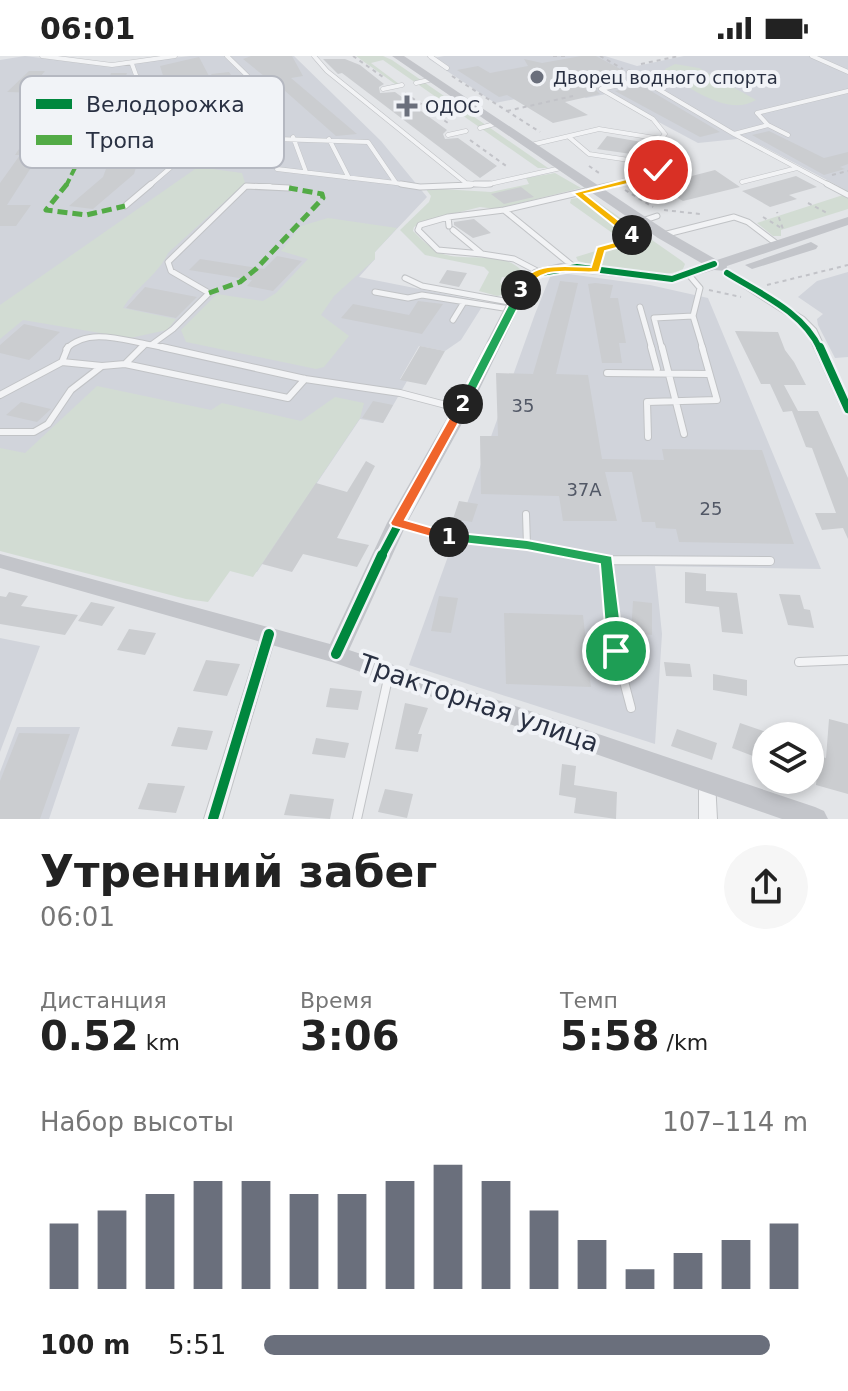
<!DOCTYPE html>
<html lang="ru">
<meta charset="utf-8">
<style>
:root{--surface:#fff;--page:#f6f6f6;--text:#222;--muted:#767676;--accent:#6a6f7c}
body{margin:0;font-family:"DejaVu Sans",sans-serif;background:var(--page);color:var(--text);height:100vh;display:flex;flex-direction:column;font-size:30px;white-space:nowrap}
*{box-sizing:border-box;margin:0}
p{font-size:26px;color:var(--muted)}
.icon{flex:none;width:44px;height:44px;fill:none;stroke:currentColor;stroke-width:2;stroke-linecap:round;stroke-linejoin:round}
.map{position:relative;height:763px;overflow:hidden}
.drawer{display:flex;flex-direction:column;background:var(--surface);flex:1}
.drawer>*{flex:none}
.controls{position:absolute;left:752px;top:666px;display:grid;gap:16px}
.controls a{display:grid;place-items:center;width:72px;height:72px;border-radius:50%;background:var(--surface);box-shadow:0 4px 12px #0003;font-size:40px}
.pin{position:absolute;display:grid;place-items:center;width:68px;height:68px;color:#fff;margin:-34px;border:4px solid #fff;border-radius:50%;box-shadow:0 2px 8px #0007}
.km{position:absolute;width:40px;height:40px;margin:-20px;border-radius:50%;background:#222;color:#fff;font-size:22px;line-height:40px;text-align:center}
.round{display:grid;place-items:center;flex:none;width:84px;height:84px;border-radius:42px;background:var(--page)}
.summary{display:flex;align-items:center;justify-content:space-between;height:136px;padding:0 40px}
h1{font-size:44px;font-weight:800;line-height:60px}
.figures{display:grid;grid-template-columns:repeat(3,1fr);gap:12px;height:136px;padding:8px 40px}
.figures div{display:grid;align-content:center}
.figures b{font-size:40px;font-weight:800}
.figures small{font-size:22px;font-weight:400}
.figures p{font-size:22px}
.chart{height:224px;padding:16px 40px}
.chart p{display:flex;justify-content:space-between}
.chart svg{width:100%;height:144px;margin-top:8px;stroke:var(--accent);stroke-width:6}
ul{padding:0 40px;list-style:none;font-size:26px}
li{display:grid;grid-template-columns:128px 96px 1fr;align-items:center;height:60px}
li i{height:20px;border-radius:10px;background:var(--accent)}
.status{display:flex;justify-content:space-between;align-items:center;height:56px;padding:0 40px;background:var(--surface);direction:ltr}
.status svg{height:22px;fill:currentColor}
.map>svg:first-child{display:block}
.built{fill:#d1d4db}
.green{fill:#d2dcd3}
.building{fill:#cbcdd0}
.lines{fill:none;stroke-linecap:round;stroke-linejoin:round}
.lane-far3-casing{stroke:#c1c3c6;stroke-width:5}
.lane-far2-casing{stroke:#c1c3c6;stroke-width:7}
.lane-far1-casing{stroke:#c1c3c6;stroke-width:8}
.lane-casing{stroke:#c1c3c6;stroke-width:10}
.street-casing{stroke:#c1c3c6;stroke-width:2}
.path{stroke:#c2c3c8;stroke-width:2;stroke-dasharray:4 4;stroke-linecap:butt}
.lane-far3{stroke:#f2f3f5;stroke-width:4}
.lane-far2{stroke:#f2f3f5;stroke-width:5}
.lane-far1{stroke:#f2f3f5;stroke-width:6}
.lane{stroke:#f2f3f5;stroke-width:8}
.street{fill:#f2f3f5;fill-rule:evenodd}
.secondary{fill:#c3c5ca;fill-rule:evenodd}
.quiet-far1{stroke:#53ab46;stroke-width:4;stroke-dasharray:8 4;stroke-linecap:butt}
.quiet{stroke:#53ab46;stroke-width:5;stroke-dasharray:10 5;stroke-linecap:butt}
.cycleway-far2-casing{stroke:#f1f3f7;stroke-width:10}
.cycleway-far1-casing{stroke:#f1f3f7;stroke-width:13}
.cycleway-casing{stroke:#f1f3f7;stroke-width:15}
.cycleway-far2{stroke:#00873e;stroke-width:6}
.cycleway-far1{stroke:#00873e;stroke-width:8}
.cycleway{stroke:#00873e;stroke-width:10}
.split-1{fill:#22a559;stroke:#fff;stroke-width:2}
.split-2{fill:#f0652b;stroke:#fff;stroke-width:2}
.split-3{fill:#22a559;stroke:#fff;stroke-width:2}
.split-4{fill:#f5b400;stroke:#fff;stroke-width:2}
.split-5{fill:#f5b400;stroke:#fff;stroke-width:2}
.poi-dot{fill:#6a6f7c;stroke:#f1f3f7;stroke-width:3}
.labels{text-anchor:middle;dominant-baseline:central;stroke-width:8;stroke-linejoin:round;paint-order:stroke}
.far-poi-label{font-size:18px;fill:#293042;stroke:#f1f3f7;text-anchor:start}
.number-label{font-size:18px;fill:#525866}
.near-street-label{font-size:26px;fill:#293042;stroke:#f1f3f7}
.key{fill:#f1f3f7;stroke:#b5b8c1;stroke-width:2}
.key-label{font-size:22px;fill:#293042}
</style>
<div class="status"><b>06:01</b><svg viewBox="0 0 49 12"><path d="M0 12V9h3v3zM5 12V6h3v6zM10 12V3h3v9zM15 12V0h3v12zM26 1h20v11H26zM47 4h2v5h-2z"/></svg></div>
<div class="map">
<svg width="848" height="763" viewBox="0 0 848 763">
<rect width="100%" height="100%" fill="#e3e5e8"/>
<path class="built" d="M25,0L104,10L190,0H294L381,85L427,141L375,196V203L359,221L485,246L461,284L445,295L419,290L400,323L407,325L383,367L360,363L257,516L0,453V4Z
M444,0H605L637,10L684,0H848V135L747,82L698,87L606,38L586,42L570,32L495,47L429,3Z
M848,216V301L835,302L818,269L817,263L823,258L798,241L817,225Z
M561,217L650,229L708,242L821,513L655,510L662,578L655,688L409,609L535,258L550,221Z
M0,582L40,590L0,696Z
M17,671H80L49,763H0V716Z"/>
<path class="green" d="M356,0H383L392,4L548,112H538L383,4L371,7L399,28H395Z
M675,8L699,12L756,44C728,61 692,32 667,19L665,13Z
M198,111L242,117L245,127L168,197C158,219 136,231 123,252L176,263L167,274L130,282L23,264L0,283V249Z
M555,117L581,132L496,153L480,151L424,165L414,171L413,175C422,184 431,193 443,198C467,206 502,194 521,214L518,223L502,221L500,227L514,230L508,238L497,240L479,235L489,216L484,211L425,199L400,174L429,146L431,140L425,132L491,136L529,128L526,122Z
M843,139L848,141V153L781,174V180H773L757,167Z
M589,140L682,205L685,208L683,213C654,227 609,213 578,205L576,201L625,186L570,147L571,143Z
M328,162L397,172L375,196V203L334,240L321,259L349,280L324,311L316,313L186,286L181,274L217,238L263,245L276,237L308,203L281,195L301,170Z
M97,330L211,354L222,347L301,365L335,341L364,347L360,362L253,521L230,515L208,546L186,543L0,495V392L25,397Z"/>
<path class="building" d="M251,0H292L303,20L291,22L357,78L336,80L267,19L264,20L243,3Z
M581,0H596L624,15L618,17L627,22L598,29L596,34L600,38L565,46L588,59L553,67L507,39L499,41L457,14L478,10L490,17L528,10L524,3L542,7Z
M199,1L209,20L165,26L160,10Z
M323,3H345L360,9L384,28L379,31L380,37L395,36L447,74L443,78L445,83L458,82L497,110L480,122L342,17L338,18Z
M29,15H45L41,20H110L111,17H127L121,33L81,34L7,149H31L16,170H0V127L20,99H15L27,81H31L53,45L45,44L49,39H45L46,37L7,36Z
M229,16L247,42L266,74L248,77L211,18Z
M641,29L656,38L720,76L700,81L615,35Z
M769,75L824,102L848,96V108L840,111L845,113L824,119L752,79Z
M607,80L642,86L631,98L597,93Z
M117,83H145L134,118L93,153L69,150L103,121Z
M715,114L740,131L683,145L657,129Z
M796,120L817,131L789,139L797,143L770,151L742,135Z
M521,131L534,141L504,148L491,138Z
M474,163L491,177L473,182L454,169V166Z
M277,200L302,205L273,235L247,230L252,224L189,214L200,203L264,213Z
M447,214L467,217L459,231L439,227Z
M560,225L578,227L556,318L588,319L602,403L664,404L662,393L762,394L794,488L679,486L676,473L656,472L655,466H642L632,416H605L617,465H563L559,440L481,438L480,380H498L496,317L533,318Z
M595,227L613,229L610,242H618L626,287H619L622,307H602L588,228Z
M145,231L197,241L176,262L126,252Z
M418,245L443,248L422,278L341,262L353,248L409,259Z
M24,268L60,276L29,304L0,297V289Z
M735,275L778,276L785,294L794,306L806,329H784L798,355H794H818L848,422V483L843,472L822,474L815,457H836L812,392L806,391L792,355L783,356L770,328H761Z
M420,290L445,295L426,329L400,324Z
M373,345L393,349L383,367L362,362Z
M21,346L51,353L37,366L6,359Z
M366,405L375,410L337,482L369,489L357,511L303,498L292,516L262,508L316,427L347,436Z
M459,445L478,448L472,466L453,463Z
M685,516L706,518V535L737,537L743,578L722,576L719,551L685,547Z
M9,536L28,540L21,550L78,559L65,579L0,568V540L6,541Z
M779,538L800,539L804,553L810,554L814,572L788,569Z
M439,540L458,542L451,577L431,575Z
M633,545L652,547V579L631,577Z
M91,546L115,551L102,570L78,565Z
M504,557L583,559L591,631L506,628Z
M129,573L156,577L145,599L117,594Z
M206,604L240,608L227,640L193,635Z
M664,606L690,608L692,621L666,620Z
M713,618L747,624V640L713,634Z
M330,632L362,635L358,654L326,651Z
M405,647L428,652L418,678H422L418,696L395,693Z
M829,663L848,668V738L816,729L819,700L826,702Z
M740,667L766,676V705L732,692Z
M178,671L213,675L207,694L171,690Z
M677,673L717,687L712,704L671,690Z
M19,677L70,678L40,763H0V725Z
M316,682L349,687L345,702L312,698Z
M562,708L576,710L574,729L617,736L616,763L574,757L576,742L559,739Z
M148,727L185,730L176,757L138,753Z
M385,733L413,738L407,762L378,756Z
M290,738L334,743L330,763L284,759Z"/>
<g class="lines">
<g class="lane-far3-casing">
<path id="lane-far3" d="M42,0L112,9L175,0
M227,0L267,39
M314,0L327,15L466,127L485,129L561,112
M430,0L447,12
M812,0L848,16
M132,8L136,19L167,52L186,80L368,86L396,127L277,113
M629,16L734,78L831,130
M416,27L433,23
M383,33L402,29
M768,69L757,57L848,35
M480,72L498,67
M734,78L768,69L788,79
M448,79L466,75
M293,81L306,116
M569,81L589,98L629,104L647,100L665,78L653,63L601,33L642,24
M329,83L349,122
M531,89L599,73L661,83
M742,126L797,112
M396,127L413,130
M149,130L184,100L186,80
M246,130H270
M448,130L471,129
M608,130C630,125 647,111 670,117"/>
</g>
<g class="lane-far2-casing">
<path id="lane-far2" d="M401,128L420,131L471,129
M475,128H490
M827,128L848,139
M125,150L151,128
M504,154L616,128
M448,161L420,169L418,174L438,194L482,198
M642,165L657,160
M449,170L448,161L504,154L574,211
M453,174L482,198L514,203L539,216
M663,179L734,161L748,166L777,188
M689,219L700,232L693,260L703,293
M405,222L422,230L515,247
M375,236L408,242L422,239L510,253
M640,251L652,293
M453,264L464,246
M66,293C87,272 120,283 146,288
M140,293L146,288L151,289
M171,293L151,289L173,273L209,237L171,215L168,206L246,130L289,132
M662,293L654,262L693,260"/>
</g>
<g class="lane-far1-casing">
<path id="lane-far1" d="M162,291L305,323L400,337L461,353
M651,291L657,313
M662,291L684,378
M62,306L102,310
M125,308L288,342L305,323
M607,317L709,318
M0,339L62,306L68,291
M0,376H34L48,368L71,334L102,310L125,308L142,291
M648,381L647,346L717,344L702,291
M526,458L527,489
M400,467L451,482L527,489L590,501"/>
</g>
<g class="lane-casing">
<path id="lane" d="M580,499L607,504L770,505
M607,504L616,595L631,652
M799,606L848,604
M357,763L389,618"/>
</g>
<g class="street-casing">
<path id="street" d="M727,214L804,261L816,273L848,341V356L842,353L807,276L796,265L724,219V215Z
M269,572L274,574L276,578L222,763H204L262,578L264,574Z
M707,718L713,720L715,725L717,763H699V725L701,720Z"/>
</g>
<path class="path" d="M353,0L383,21
M553,0H566
M600,0L623,13
M641,8L679,0
M452,20L540,76
M405,37L448,67
M507,55L573,40
M470,84L509,112
M589,110L602,119
M832,119L848,115
M625,134L653,151
M808,147L829,158
M664,154L700,158
M763,161L783,173L777,156
M598,202L600,193L631,184L632,177L610,161
M767,229L848,209
M709,234L741,241"/>
<use href="#lane-far3" class="lane-far3"/>
<use href="#lane-far2" class="lane-far2"/>
<use href="#lane-far1" class="lane-far1"/>
<use href="#lane" class="lane"/>
<use href="#street" class="street"/>
<path class="secondary" d="M392,0H404L668,176L717,204L848,161V169L727,210L726,215L714,214L672,227L561,215L544,219L530,229L470,353L407,467L349,594L815,751L824,755L828,763H782L332,606L0,512V498L330,588L387,467L452,353L519,224L534,213L561,207L671,218L703,208L658,182Z
M811,186L818,190L816,193L752,213L745,209Z"/>
<path class="quiet-far1" d="M66,130L95,71L136,19"/>
<path class="quiet" d="M67,128L46,154L86,159L125,150
M209,237L240,226L256,213L323,142L322,138L289,132"/>
<g class="cycleway-far2-casing">
<path id="cycleway-far2" d="M727,217C761,238 803,256 820,293
M491,293L524,227L541,217L577,211L672,223L714,208"/>
</g>
<g class="cycleway-far1-casing">
<path id="cycleway-far1" d="M820,291L848,353
M381,501L492,291"/>
</g>
<g class="cycleway-casing">
<path id="cycleway" d="M336,598L382,499
M213,763L269,578"/>
</g>
<use href="#cycleway-far2" class="cycleway-far2"/>
<use href="#cycleway-far1" class="cycleway-far1"/>
<use href="#cycleway" class="cycleway"/>
</g>
<path class="split-1" d="M449,476L527,484L612,500L624,595L621,599H610L607,595L600,508L527,494L444,485L442,481Z"/>
<path class="split-2" d="M459,345L469,348L405,464L454,478L456,481L449,486L392,470L390,467Z"/>
<path class="split-3" d="M521,230L527,234L469,348L459,350L457,348L516,234Z"/>
<path class="split-4" d="M632,176L637,179L635,187L605,195L599,216C571,219 541,206 525,236L516,234C530,204 563,210 591,211L597,191L627,183Z"/>
<path class="split-5" d="M658,111L661,116L641,120L636,126L585,138L635,177V181H628L573,137L630,122L635,116Z"/>
<g class="poi-dot">
<circle cx="537" cy="21" r="8"/>
<path d="M403 38h8v8h8v8h-8v8h-8v-8h-8v-8h8z"/>
</g>
<g class="labels">
<g class="far-poi-label">
<text x="553" y="21">Дворец водного спорта</text>
<text x="425" y="50">ОДОС</text>
</g>
<g class="number-label">
<text x="523" y="349">35</text>
<text x="584" y="433">37А</text>
<text x="711" y="452">25</text>
</g>
<g class="near-street-label">
<text transform="translate(479 647) rotate(19)">Тракторная улица</text>
</g>
</g>
<rect x="20" y="20" width="264" height="92" rx="12" class="key"/>
<rect x="36" y="43" width="36" height="10" fill="#00873e"/>
<rect x="36" y="79" width="36" height="10" fill="#53ab46"/>
<g class="key-label">
<text x="86" y="56">Велодорожка</text>
<text x="86" y="92">Тропа</text>
</g>
</svg>
<div class="controls">
<a><svg class="icon" aria-label="layers" viewBox="0 0 24 24"><path d="M12 4l9 5-9 5-9-5zM3 14l9 5 9-5"/></svg></a>
</div>
<div class="pin" style="left:616px;top:595px;background:#1e9e55"><svg class="icon" aria-label="arrive" viewBox="0 0 24 24"><path d="M6 21V4h12l-3 4 3 4H6"/></svg></div>
<div class="pin" style="left:658px;top:114px;background:#d93025"><svg class="icon" aria-label="check" viewBox="0 0 24 24"><path d="M5 12l5 5 9-10"/></svg></div>
<b class="km" style="left:449px;top:481px">1</b>
<b class="km" style="left:463px;top:348px">2</b>
<b class="km" style="left:521px;top:234px">3</b>
<b class="km" style="left:632px;top:179px">4</b>
</div>
<section class="drawer">
<div class="summary"><div><h1>Утренний забег</h1><p>06:01</p></div><a class="round"><svg class="icon" aria-label="share" viewBox="0 0 24 24"><path d="M12 15V3M7 8l5-5 5 5M5 13v7h14v-7"/></svg></a></div>
<div class="figures">
<div><p>Дистанция</p><b>0.52<small> km</small></b></div>
<div><p>Время</p><b>3:06</b></div>
<div><p>Темп</p><b>5:58<small> /km</small></b></div>
</div>
<div class="chart"><p><span>Набор высоты</span>107–114 m</p>
<svg viewBox="0 0 160 44" preserveAspectRatio="none"><path d="M5 44V24M15 44V20M25 44V15M35 44V11M45 44V11M55 44V15M65 44V15M75 44V11M85 44V6M95 44V11M105 44V20M115 44V29M125 44V38M135 44V33M145 44V29M155 44V24"/></svg>
</div>
<ul>
<li><b>100 m</b>5:51<i style="width:93%"></i></li>
</ul>
</section>
